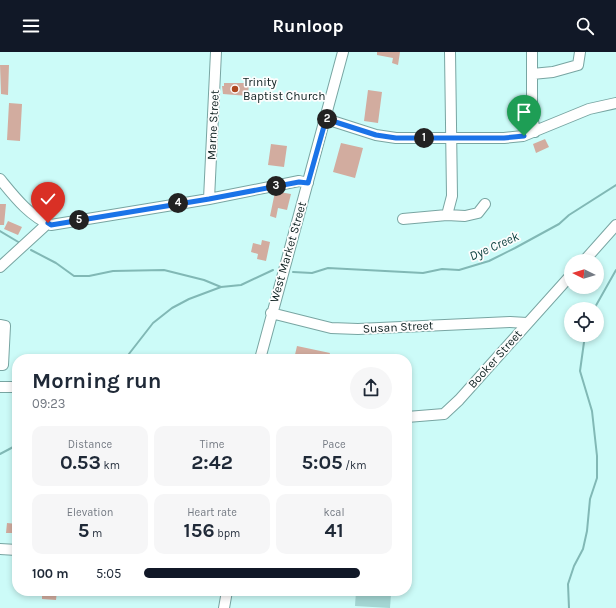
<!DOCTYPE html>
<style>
:root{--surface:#fff;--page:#f6f6f7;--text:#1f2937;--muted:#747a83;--accent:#111827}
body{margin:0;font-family:Karla,sans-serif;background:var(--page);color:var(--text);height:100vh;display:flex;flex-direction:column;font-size:15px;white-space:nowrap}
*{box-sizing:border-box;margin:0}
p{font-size:13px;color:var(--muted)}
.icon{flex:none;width:22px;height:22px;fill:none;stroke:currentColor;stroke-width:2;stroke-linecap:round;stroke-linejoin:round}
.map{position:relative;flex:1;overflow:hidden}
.panel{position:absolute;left:12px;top:302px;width:400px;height:242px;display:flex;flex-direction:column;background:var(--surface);border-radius:16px;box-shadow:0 2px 6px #0003}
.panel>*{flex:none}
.needle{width:26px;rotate:275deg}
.tools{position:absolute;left:564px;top:202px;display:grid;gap:8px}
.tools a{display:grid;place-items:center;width:40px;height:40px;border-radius:50%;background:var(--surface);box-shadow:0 2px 6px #0003;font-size:20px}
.pin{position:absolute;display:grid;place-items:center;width:34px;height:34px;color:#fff;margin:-41px -17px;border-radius:50% 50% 50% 0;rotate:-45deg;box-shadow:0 0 4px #0007}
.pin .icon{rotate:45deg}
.km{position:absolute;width:20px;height:20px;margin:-10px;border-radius:50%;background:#222;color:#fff;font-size:11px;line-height:20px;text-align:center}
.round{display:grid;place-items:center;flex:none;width:42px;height:42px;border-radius:21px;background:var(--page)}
.summary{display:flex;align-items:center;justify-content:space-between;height:68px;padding:0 20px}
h1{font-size:22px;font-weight:700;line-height:30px}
.metrics{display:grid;grid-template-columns:repeat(3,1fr);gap:6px;height:68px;padding:4px 20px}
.metrics div{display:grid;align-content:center;border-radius:10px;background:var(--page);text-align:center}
.metrics b{font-size:20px;font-weight:700}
.metrics small{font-size:11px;font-weight:400}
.metrics p{font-size:11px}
ul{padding:0 20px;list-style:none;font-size:13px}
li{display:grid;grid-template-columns:64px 48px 1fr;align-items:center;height:30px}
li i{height:10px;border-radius:5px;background:var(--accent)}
header{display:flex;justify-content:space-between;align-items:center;height:52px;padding:0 20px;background:var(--accent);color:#fff;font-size:18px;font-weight:700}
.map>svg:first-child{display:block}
.green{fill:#a3d6d3}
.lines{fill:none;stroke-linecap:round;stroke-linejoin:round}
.stream{stroke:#81b8b5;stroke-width:2}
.building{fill:#d2ac9f}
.minor-casing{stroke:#78a5a2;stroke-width:12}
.minor{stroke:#fff;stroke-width:10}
.route-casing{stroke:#fff;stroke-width:8}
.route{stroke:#1a73e8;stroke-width:5}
.poi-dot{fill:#ae481f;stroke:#fdfdfd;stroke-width:1.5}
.labels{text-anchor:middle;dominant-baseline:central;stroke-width:3.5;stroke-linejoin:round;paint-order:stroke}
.poi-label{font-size:12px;fill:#0e2020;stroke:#fdfdfd;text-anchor:start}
.street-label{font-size:12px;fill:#0e2020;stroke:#fdfdfd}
.water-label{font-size:13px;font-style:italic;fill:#0a3f3d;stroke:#fdfdfd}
</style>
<header><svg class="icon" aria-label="menu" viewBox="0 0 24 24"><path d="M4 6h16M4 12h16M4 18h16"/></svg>Runloop<svg class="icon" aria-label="search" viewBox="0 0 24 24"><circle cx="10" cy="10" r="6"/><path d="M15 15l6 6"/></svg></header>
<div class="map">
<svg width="616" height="556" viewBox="0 0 616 556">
<rect width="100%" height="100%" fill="#ccfbf8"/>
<path class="green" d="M356,539L391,542L390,556L355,554Z"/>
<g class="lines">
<path class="stream" d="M0,179L20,191
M31,198L56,211L74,224H89L113,219L164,218L204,228L221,235
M293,220L312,221L328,216L423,221L442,217L459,218L489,209L515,196L559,172L569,163L616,133
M594,257L616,218
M125,307L153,271L172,256L189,247L221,235L241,233L273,218
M0,402L17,393
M569,556L568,532L574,514L583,497L587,479L590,447L597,426V404L592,359L580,319L585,283"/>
</g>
<path class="building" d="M377,0H400L398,13L392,11L393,6L377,3Z
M0,13H9L8,43L1,42Z
M224,31H249L248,44L223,42L222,34H224Z
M368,38L382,40L378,71L364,69Z
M9,51L22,52L20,89L7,88Z
M545,87L549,95L536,101L533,92Z
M341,91L363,96L355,126L333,120Z
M271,92L287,94L284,115L268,113Z
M275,140H279L291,142L287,158L278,156L276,166L270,164Z
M0,152H6L4,173H0Z
M8,169L22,175L18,183L4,177Z
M262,188L270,190L266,209L257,207L258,202L251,200L253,191L261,193Z
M297,294L330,301L328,307H294Z
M7,471L17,472V481H6Z
M42,539H57L56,548L42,547Z"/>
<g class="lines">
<g class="minor-casing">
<path id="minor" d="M532,0V63L535,80
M532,22L553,20L578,13L580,0
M326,67L376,83L396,86H504L523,84L589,57L616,51
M0,127C14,144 29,164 51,173L209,147L299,129L308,131
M209,147L216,0
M447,163L452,144L450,0
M403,167L447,163L465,164L478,161L485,152
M584,209L616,173
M0,215L48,171
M271,261L331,276L358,277L510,270L527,271
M0,273L5,274L3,313H0
M260,307L343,0
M0,335H17
M407,365L444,362L459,348L571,223
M0,497L17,498
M224,556L227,539"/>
</g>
<use href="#minor" class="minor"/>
</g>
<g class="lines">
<g class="route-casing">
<path id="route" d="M48,171L51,173L209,147L299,130L308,131L326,67L376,83L396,86H504L524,84"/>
</g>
<use href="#route" class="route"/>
</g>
<circle class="poi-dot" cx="235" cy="37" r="4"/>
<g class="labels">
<g class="poi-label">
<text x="243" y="30">Trinity<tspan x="243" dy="14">Baptist Church</tspan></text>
</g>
<g class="street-label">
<text transform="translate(213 73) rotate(-87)">Marne Street</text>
<text transform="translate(288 200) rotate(-74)">West Market Street</text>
<text transform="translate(398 275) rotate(-3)">Susan Street</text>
<text transform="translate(495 307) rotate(-48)">Booker Street</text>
</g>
<g class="water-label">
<text transform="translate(494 194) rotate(-24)">Dye Creek</text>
</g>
</g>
</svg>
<div class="tools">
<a><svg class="needle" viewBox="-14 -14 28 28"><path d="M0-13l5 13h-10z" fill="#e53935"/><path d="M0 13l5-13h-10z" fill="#747a83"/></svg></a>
<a><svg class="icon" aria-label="locate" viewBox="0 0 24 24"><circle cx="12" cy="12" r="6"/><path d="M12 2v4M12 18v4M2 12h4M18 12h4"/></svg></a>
</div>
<div class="pin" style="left:524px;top:84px;background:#1e9e55"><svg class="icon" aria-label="arrive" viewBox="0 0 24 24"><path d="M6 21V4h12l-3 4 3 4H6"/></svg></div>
<div class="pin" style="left:48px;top:171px;background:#d93025"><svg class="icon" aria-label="check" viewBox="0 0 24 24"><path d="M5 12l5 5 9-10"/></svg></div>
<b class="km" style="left:424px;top:86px">1</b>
<b class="km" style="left:327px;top:67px">2</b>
<b class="km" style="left:276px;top:134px">3</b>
<b class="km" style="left:178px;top:151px">4</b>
<b class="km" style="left:79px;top:168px">5</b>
<section class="panel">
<div class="summary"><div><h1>Morning run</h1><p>09:23</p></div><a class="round"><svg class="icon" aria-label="share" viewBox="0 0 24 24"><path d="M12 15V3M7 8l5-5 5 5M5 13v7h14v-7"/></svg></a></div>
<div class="metrics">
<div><p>Distance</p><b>0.53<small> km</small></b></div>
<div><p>Time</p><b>2:42</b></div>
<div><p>Pace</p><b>5:05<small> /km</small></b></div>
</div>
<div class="metrics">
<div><p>Elevation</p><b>5<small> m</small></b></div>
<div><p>Heart rate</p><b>156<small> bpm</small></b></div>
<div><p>kcal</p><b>41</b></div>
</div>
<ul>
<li><b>100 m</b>5:05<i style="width:87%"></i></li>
</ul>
</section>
</div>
